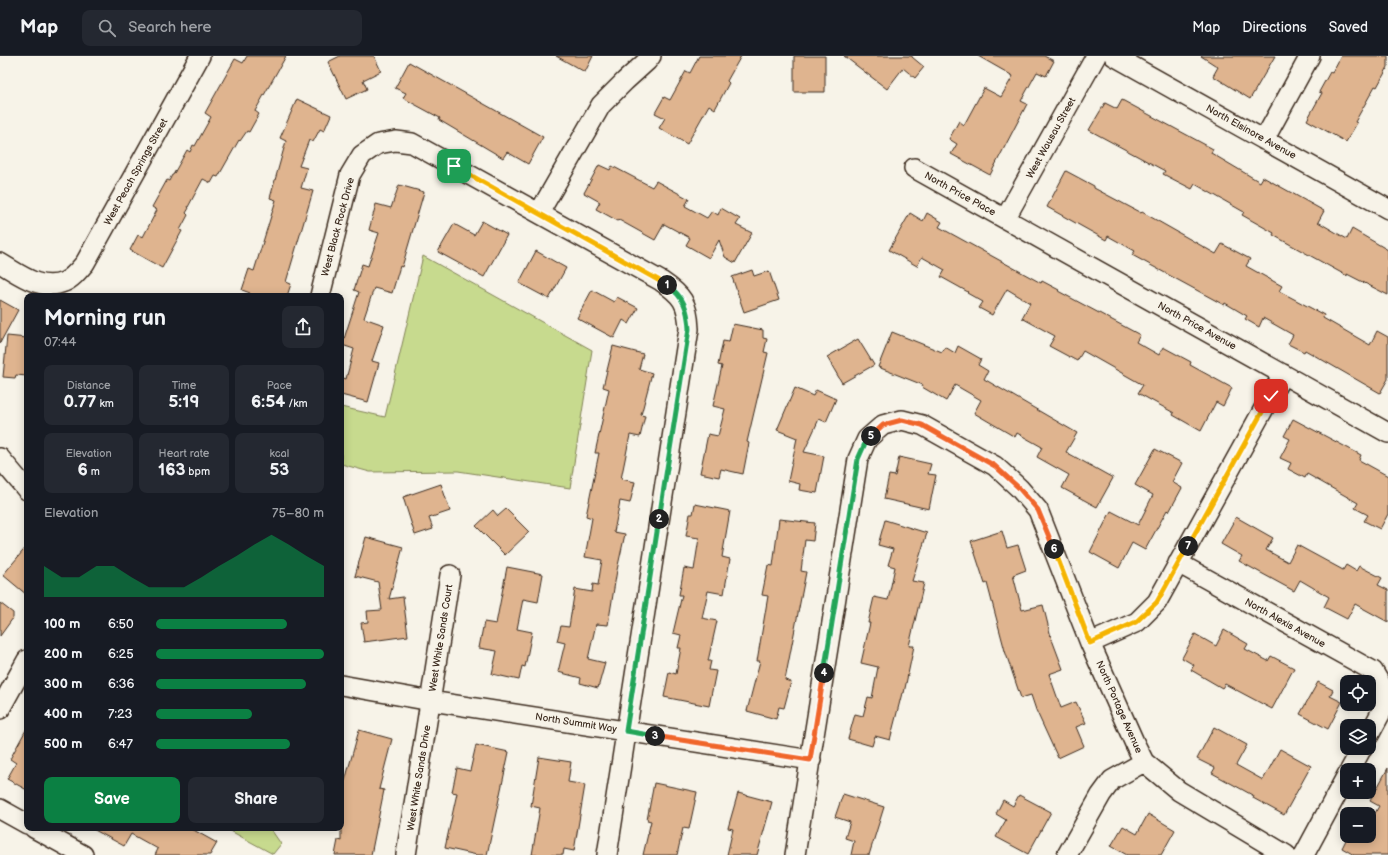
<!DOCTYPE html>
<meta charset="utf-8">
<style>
:root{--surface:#171b24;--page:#242831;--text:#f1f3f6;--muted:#9ea1a6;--line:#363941;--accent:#0b8043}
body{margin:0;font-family:"Balsamiq Sans",sans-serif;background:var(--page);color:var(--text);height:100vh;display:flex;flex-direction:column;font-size:15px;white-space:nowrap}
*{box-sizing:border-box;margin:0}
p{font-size:13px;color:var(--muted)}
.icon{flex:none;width:22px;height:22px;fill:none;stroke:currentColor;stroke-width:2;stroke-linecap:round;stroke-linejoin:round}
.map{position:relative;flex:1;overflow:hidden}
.panel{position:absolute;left:24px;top:237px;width:320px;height:538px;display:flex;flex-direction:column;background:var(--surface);border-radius:8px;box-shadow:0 2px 10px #0003}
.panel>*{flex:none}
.tools{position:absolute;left:1340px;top:619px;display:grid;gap:8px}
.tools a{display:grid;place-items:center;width:36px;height:36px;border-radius:8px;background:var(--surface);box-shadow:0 2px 10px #0003;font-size:20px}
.pin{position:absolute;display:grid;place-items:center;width:34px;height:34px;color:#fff;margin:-17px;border-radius:8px;box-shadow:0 2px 6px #0006}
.km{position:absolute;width:20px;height:20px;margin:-10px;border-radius:50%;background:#222;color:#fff;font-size:11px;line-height:20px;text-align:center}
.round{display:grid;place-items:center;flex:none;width:42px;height:42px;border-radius:8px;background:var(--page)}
.overview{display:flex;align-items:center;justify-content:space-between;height:68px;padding:0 20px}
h1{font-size:22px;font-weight:800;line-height:30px}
.figures{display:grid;grid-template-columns:repeat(3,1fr);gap:6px;height:68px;padding:4px 20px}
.figures div{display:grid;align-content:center;border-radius:8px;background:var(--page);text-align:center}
.figures b{font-size:17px;font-weight:800}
.figures small{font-size:11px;font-weight:400}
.figures p{font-size:11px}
.chart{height:112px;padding:8px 20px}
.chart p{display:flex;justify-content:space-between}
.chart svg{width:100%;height:72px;margin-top:4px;fill:var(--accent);opacity:.7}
.cta{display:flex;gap:8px;margin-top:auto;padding:8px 20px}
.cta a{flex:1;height:46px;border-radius:8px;background:var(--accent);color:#fff;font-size:16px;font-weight:800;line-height:46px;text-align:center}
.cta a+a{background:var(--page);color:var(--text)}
ul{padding:0 20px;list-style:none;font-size:13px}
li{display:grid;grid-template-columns:64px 48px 1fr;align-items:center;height:30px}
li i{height:10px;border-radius:5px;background:var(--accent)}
header{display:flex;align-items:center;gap:24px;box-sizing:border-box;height:56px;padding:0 20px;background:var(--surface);border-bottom:1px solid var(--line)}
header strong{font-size:19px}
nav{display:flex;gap:22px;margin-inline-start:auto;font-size:14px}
.search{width:280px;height:36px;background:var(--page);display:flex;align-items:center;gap:10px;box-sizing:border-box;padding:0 14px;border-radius:8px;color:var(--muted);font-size:15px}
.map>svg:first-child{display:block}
.green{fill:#c7da8e;stroke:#818256}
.building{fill:#dfb48f;stroke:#3b2a1e}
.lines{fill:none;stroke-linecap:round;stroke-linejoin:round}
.minor-casing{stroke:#3b2a1e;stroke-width:22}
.minor{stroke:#f7f3e8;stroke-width:19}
.split-1-casing{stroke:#fff;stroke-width:8}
.split-2-casing{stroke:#fff;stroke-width:8}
.split-3-casing{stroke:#fff;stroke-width:8}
.split-4-casing{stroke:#fff;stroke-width:8}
.split-5-casing{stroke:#fff;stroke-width:8}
.split-6-casing{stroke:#fff;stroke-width:8}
.split-7-casing{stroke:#fff;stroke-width:8}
.split-8-casing{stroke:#fff;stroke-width:8}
.split-1{stroke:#f5b400;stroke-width:5}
.split-2{stroke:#22a559;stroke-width:5}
.split-3{stroke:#22a559;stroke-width:5}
.split-4{stroke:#f0652b;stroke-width:5}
.split-5{stroke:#22a559;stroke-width:5}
.split-6{stroke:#f0652b;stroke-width:5}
.split-7{stroke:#f5b400;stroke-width:5}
.split-8{stroke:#f5b400;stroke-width:5}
.labels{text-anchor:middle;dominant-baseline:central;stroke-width:3;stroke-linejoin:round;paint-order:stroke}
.street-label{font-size:10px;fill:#3b2a1e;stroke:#f7f3e8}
</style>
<header>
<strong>Map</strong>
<div class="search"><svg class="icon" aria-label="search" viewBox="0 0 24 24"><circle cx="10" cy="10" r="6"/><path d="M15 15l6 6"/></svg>Search here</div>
<nav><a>Map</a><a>Directions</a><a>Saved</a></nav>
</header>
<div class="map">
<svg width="1388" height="799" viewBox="0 0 1388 799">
<rect width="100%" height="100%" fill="#f7f3e8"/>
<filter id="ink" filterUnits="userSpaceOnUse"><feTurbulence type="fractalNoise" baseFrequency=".025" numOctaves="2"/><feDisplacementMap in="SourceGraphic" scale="8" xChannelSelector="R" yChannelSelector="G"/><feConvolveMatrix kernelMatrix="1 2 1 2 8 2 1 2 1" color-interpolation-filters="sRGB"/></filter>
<g filter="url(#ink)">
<path class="green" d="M423,200L592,294L570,432L458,415L370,416L341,408V351L385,361Z
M225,772H270L281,788L273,798Z"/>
<path class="building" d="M247,0H286L255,55L259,58L249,76L247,75L240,85L239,84L218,121L215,120L211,127L203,123L188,151L189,152L186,157L188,159L180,174L182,175L162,212L130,194L138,179L143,181L157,154L152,151L167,124L169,125L172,119H173L187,94L190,96L193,89L195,90L211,61L205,57L235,3L243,7Z
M340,0H374L381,15L363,24L367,33L346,43L328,6Z
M556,0H593L585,16Z
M699,0H741L727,25L729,27L715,53L709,49L687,88L659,72L665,62L655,57L664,41L670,44L686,15L690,17Z
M794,0H825V36H794Z
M844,0H912V1L924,11L915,22L903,12L887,33Z
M978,0H1044L1054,5L1046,20L1037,16L1021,45L1027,48L990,119L951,98L957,88L949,83L959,65L964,69L984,32L1001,41L1013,20Z
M1201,0H1275L1250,43L1213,20L1218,11Z
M1341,0H1388V11L1377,31L1375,30L1355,66L1357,67L1346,86L1307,64L1322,37L1319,36L1330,16L1332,17Z
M409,6L543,81L528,108L507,96L503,102L439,64L440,62L403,42L406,37L395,32Z
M297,43L331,59L324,75L320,73L313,86L309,84L299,110L307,112L301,132L313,135L286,226L291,228L287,240H249L250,237L242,234L249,213L254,215L276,144L270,142L286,85L280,82Z
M1122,44L1213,93L1211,97L1260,126L1263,121L1324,155L1318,166L1347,183L1352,173L1388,194V239L1347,218V220L1273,179L1274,177L1242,159L1244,156L1195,128L1192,133L1163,118L1165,115L1089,74L1105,47L1117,53Z
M599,109L610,114L612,110L652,131L656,125L689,143L685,150L707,162L712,155L718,159L721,152L740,163L736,169L752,177L735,207L725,201L719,184L709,202L686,189L690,182L664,168L655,184L619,164L618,165L596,153L600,146L584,137Z
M1066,115L1094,130V132L1141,157L1142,156L1216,198L1222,188L1250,203L1246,210L1282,230L1279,235L1324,259L1323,262L1370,289L1377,275L1388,281V323L1380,337L1305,294L1304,296L1288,288L1293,279L1263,262L1259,271L1245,263L1247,260L1225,247L1224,249L1132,199L1135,195L1108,180L1106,184L1047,151Z
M399,129L424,136L402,211L400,210L392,237L374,232L364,262L384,269L372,305L379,307L368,346L341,339V321L346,323L354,293L342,289L359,236L354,234L362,208L368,210L379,177L369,174L376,148L391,152Z
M910,157L923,165L927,157L942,166L939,171L1041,227L1042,225L1059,234L1058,235L1140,279L1136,286L1159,299L1163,291L1191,306L1190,309L1232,332L1223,350L1216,346L1201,375L1173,359L1174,357L1138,337L1143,329L1083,295L1077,305L1049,290L1055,280L1022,262L1030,247L1007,233L992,259L979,252L983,246L967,237L968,236L941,221L945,214L922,201L917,210L889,194Z
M482,165L507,179L484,221L438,196L454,168L474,179Z
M536,195L566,212L549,243L519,227Z
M752,214L754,220L769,215L779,244L744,256L732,221Z
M592,234L614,246L617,241L638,252L629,268L623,264L614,282L577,262Z
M0,244L18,254L0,287Z
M733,268L763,274V282L767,283L764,296L768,297L747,386L749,387L743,418L721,413L719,421L700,417L708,378L718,380L725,353L713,350L722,310L718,309L723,285L729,286Z
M892,276L942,296L945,291L955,297L958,290L981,303L978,309L988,315L984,323L1077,377L1066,396L1113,422L1097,451L1062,432L1069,419L1037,401L1042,391L1017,377L1015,381L974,357L981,344L955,329L946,345L922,331L923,329L878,311Z
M7,280L27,282V320L16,319L15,322L3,321Z
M858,283L874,309L842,327L827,301Z
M613,290L643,298L639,313L652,317L641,359L645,360L640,381L630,379L621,423L635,426L630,447L620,445L614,476L625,478L617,514L608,569L596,568L588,603L605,607L598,632L580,627L581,622L558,616L565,587L557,585L561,570L569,571L575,533L592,536L593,528L598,529L602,504L585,501L592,462L586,460L599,397H595L609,333L603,331Z
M795,332L813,340L816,334L836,343L826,366L819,363L804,396L824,400L817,437L799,434L800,428L788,425L797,382L777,374Z
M1293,363L1361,399L1359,404L1388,420V458L1380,473L1364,465L1368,459L1355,452L1358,447L1307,418L1305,422L1288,413L1291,407L1280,402L1290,383L1284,380Z
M1155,393L1182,407L1172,426L1182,432L1169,456L1167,454L1145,494L1132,487L1119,512L1090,496L1111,455L1138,469L1153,439L1135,429Z
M899,401L931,408L928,418L936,419L929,453L884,443L889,419L895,420Z
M441,428L450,455L429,462L433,473L415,479L403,441Z
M695,448L730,455L722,501L730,503L724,538L708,535L702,562L717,565L708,605H711L709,614L716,615L709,650L664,641L669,616L676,618L681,592H678L681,579L673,577L682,539H679L684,512L694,514L699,482L686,480L690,458H693Z
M506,453L529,476L505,499L476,470L493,454L498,460Z
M1236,461L1273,482L1266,494L1288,506L1297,489L1343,514L1346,509L1356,515L1359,510L1382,522L1378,529L1388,534V566L1355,548L1347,563L1324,551L1329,541L1300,524L1294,535L1239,505L1242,500L1221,488Z
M779,463L815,467L813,485L805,484L801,515L806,516L785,624L791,626L784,652L779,651L776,663L747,655L760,605H757L768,540L762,539L768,509L773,510Z
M885,464L927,477L912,525L924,527L909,590H914L904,637H902L890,684L875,680L872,690L848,683L855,658L863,660L868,641L872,642L878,611L861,607L870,567H868L874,541L888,544L895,511L888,509L893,493L878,489Z
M1002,475L1007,492L1018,489L1026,514L1013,519L1022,554L1043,549L1051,581L1063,613L1049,618L1061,652L1076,646L1086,667L1076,671L1084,690L1058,702L1036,654L1031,639L1021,642L1005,595L987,527L985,528L971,485Z
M366,481L403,491L389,543L403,541L408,580L364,586L361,567L368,566L367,555L382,554L378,526L355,520Z
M27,490V539L3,519Z
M507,511L543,518L538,546L523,543L517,573L532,576L525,611L522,610L519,624L492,618L497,595L479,592L484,566L496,568Z
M0,547L13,557V562L0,580Z
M1224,574L1248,588L1245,593L1268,605L1271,600L1294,612L1272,653L1225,628L1222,632L1191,614L1194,609L1182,602L1195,578L1216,590Z
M1318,626L1333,634L1330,640L1342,646L1328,673L1300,658Z
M1214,671L1247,689L1236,709L1263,724L1280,693L1311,710L1284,759L1253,742L1254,740L1212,717L1215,712L1197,703Z
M27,672V734L7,723L16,707L10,703Z
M359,674L392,683L379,733L384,734L371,799H335L338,784L341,785V725H345Z
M476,689L509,696L487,799H477L445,792L457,737L452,736L457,712L470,715Z
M539,701L571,706L568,726L585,729L574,795L564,793L563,799H532L540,752L531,750Z
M1388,712V799H1354L1342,792L1348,780H1369V768L1379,750L1370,745Z
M654,727L697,736L689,773L683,772L677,799H643L651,765L647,764Z
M738,737L772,746L757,799H727L733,773L728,772Z
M843,738L884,751L869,799H851L854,785L845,782L850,766L835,761Z
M1019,739L1051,756L1028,798L996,781L1006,764L996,758L1003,744L1013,750Z
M1148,758L1175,774L1161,799H1127L1111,790L1123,770L1137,778Z
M91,772H190L217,787L210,799H155L158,793L131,778L124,790Z"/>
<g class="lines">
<g class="minor-casing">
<path id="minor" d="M1114,0L1388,153
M1264,84L1310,0
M914,112L1388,377
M539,157L601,49L625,25L647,5L651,0
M1005,163L1096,0
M0,207C19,218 41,236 64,226C72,223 79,214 85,207L200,0
M320,240L350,119L362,99L378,88L396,85L412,87L661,225C682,239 688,247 689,273L607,799
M0,402L27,434
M1178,507L1373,615L1384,634V651L1369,679
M1090,587L1137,566L1157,546L1283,318
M341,629L431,645L811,704
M0,653L27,604
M1350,714L1362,692
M0,753L27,768
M34,772L83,799
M406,799L450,519
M795,799L858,403L867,383L883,369L902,364L922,369L995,410L1019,432L1038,454L1090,587L1135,688L1144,706L1179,735L1286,799
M1067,799L1101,739L1112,724L1144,706
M1304,799L1347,719"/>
</g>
<use href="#minor" class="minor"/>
</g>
</g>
<g class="lines" filter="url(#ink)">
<g class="split-1-casing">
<path id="split-1" d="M454,110L667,229"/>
</g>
<g class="split-2-casing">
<path id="split-2" d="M659,463L689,273C688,253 684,241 667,229"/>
</g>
<g class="split-3-casing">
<path id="split-3" d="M655,680L626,675L659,463"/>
</g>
<g class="split-4-casing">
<path id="split-4" d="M655,680L810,704L824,617"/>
</g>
<g class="split-5-casing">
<path id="split-5" d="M824,617L858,403L867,383L871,380"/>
</g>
<g class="split-6-casing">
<path id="split-6" d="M871,380L883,369L902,364L922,369L995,410L1019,432L1038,454L1054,493"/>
</g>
<g class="split-7-casing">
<path id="split-7" d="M1054,493L1090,587L1136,566L1157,546L1188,490"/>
</g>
<g class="split-8-casing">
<path id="split-8" d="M1188,490L1271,340"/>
</g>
<use href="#split-1" class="split-1"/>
<use href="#split-2" class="split-2"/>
<use href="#split-3" class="split-3"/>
<use href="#split-4" class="split-4"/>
<use href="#split-5" class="split-5"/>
<use href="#split-6" class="split-6"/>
<use href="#split-7" class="split-7"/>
<use href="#split-8" class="split-8"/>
</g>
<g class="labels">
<g class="street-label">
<text transform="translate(1251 76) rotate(29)">North Elsinore Avenue</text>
<text transform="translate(1051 82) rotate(-61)">West Wausau Street</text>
<text transform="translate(136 116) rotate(-61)">West Peach Springs Street</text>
<text transform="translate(960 138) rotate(29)">North Price Place</text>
<text transform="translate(338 171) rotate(-75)">West Black Rock Drive</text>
<text transform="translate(1197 270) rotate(29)">North Price Avenue</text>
<text transform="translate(1285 567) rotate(29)">North Alexis Avenue</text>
<text transform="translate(441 582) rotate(-81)">West White Sands Court</text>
<text transform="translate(1119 651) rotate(66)">North Portage Avenue</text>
<text transform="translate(576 667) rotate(9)">North Summit Way</text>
<text transform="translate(419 722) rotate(-81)">West White Sands Drive</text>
</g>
</g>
</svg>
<div class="tools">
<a><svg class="icon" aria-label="locate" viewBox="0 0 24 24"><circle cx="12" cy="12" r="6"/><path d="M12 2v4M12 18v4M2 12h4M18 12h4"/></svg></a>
<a><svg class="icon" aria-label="layers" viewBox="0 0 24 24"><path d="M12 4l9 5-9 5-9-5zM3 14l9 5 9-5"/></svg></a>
<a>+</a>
<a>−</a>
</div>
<div class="pin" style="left:454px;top:110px;background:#1e9e55"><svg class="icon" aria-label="arrive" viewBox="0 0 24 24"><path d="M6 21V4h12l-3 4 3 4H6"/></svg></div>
<div class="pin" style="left:1271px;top:340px;background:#d93025"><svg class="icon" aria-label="check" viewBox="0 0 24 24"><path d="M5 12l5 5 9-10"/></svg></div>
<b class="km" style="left:667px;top:229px">1</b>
<b class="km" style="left:659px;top:463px">2</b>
<b class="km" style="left:655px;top:680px">3</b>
<b class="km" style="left:824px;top:617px">4</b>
<b class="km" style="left:871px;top:380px">5</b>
<b class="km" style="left:1054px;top:493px">6</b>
<b class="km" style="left:1188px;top:490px">7</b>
<section class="panel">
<div class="overview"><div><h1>Morning run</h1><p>07:44</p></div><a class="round"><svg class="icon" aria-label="share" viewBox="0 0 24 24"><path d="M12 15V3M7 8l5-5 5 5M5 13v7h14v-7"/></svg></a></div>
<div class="figures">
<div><p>Distance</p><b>0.77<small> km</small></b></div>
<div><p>Time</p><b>5:19</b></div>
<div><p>Pace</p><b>6:54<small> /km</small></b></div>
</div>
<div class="figures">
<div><p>Elevation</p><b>6<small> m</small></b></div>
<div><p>Heart rate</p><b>163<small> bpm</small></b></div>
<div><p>kcal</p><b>53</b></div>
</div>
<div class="chart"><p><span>Elevation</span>75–80 m</p>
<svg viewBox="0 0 160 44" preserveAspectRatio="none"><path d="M0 44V25L10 32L20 32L30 25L40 25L50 32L60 38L70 38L80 38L90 32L100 25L110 19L120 12L130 6L140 12L150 19L160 25V44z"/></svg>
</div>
<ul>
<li><b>100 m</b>6:50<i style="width:78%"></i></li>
<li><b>200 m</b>6:25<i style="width:100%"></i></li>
<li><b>300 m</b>6:36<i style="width:89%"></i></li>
<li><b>400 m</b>7:23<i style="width:57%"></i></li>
<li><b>500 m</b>6:47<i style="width:80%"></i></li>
</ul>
<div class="cta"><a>Save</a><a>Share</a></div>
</section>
</div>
